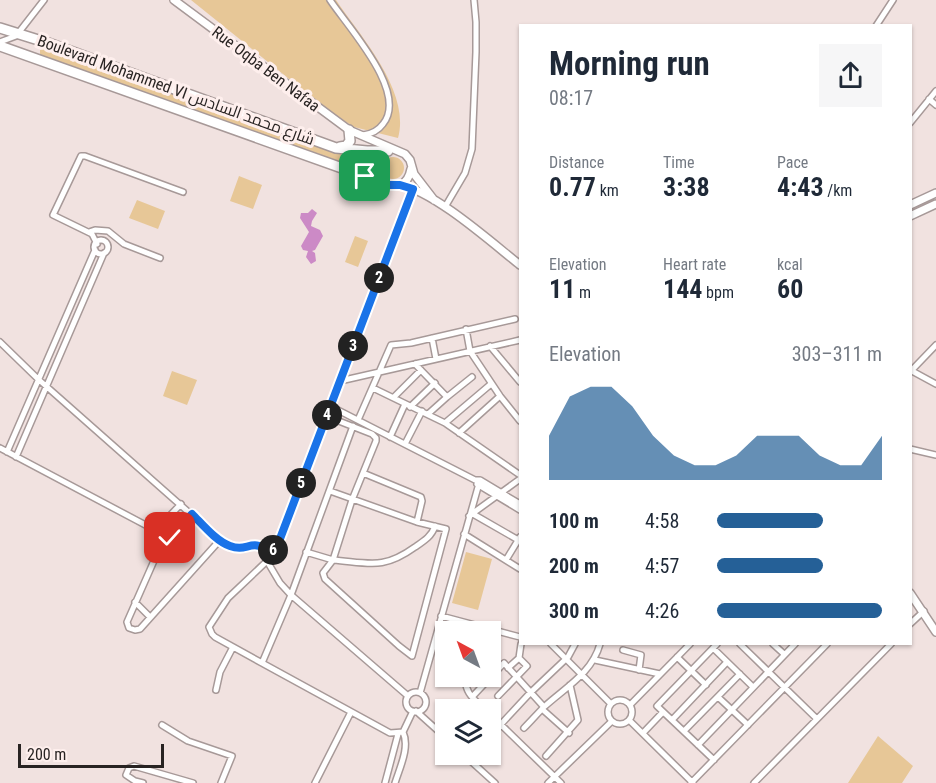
<!DOCTYPE html>
<meta charset="utf-8">
<style>
:root{--surface:#fff;--page:#f6f6f7;--text:#1f2937;--muted:#747a83;--accent:#256097}
body{margin:0;font-family:"Roboto Condensed",Cairo,sans-serif;background:var(--page);color:var(--text);height:100vh;display:flex;flex-direction:column;font-size:22px;white-space:nowrap}
*{box-sizing:border-box;margin:0}
p{font-size:20px;color:var(--muted)}
.icon{flex:none;width:33px;height:33px;fill:none;stroke:currentColor;stroke-width:2;stroke-linecap:round;stroke-linejoin:round}
.map{position:relative;flex:1;overflow:hidden}
.details{position:absolute;left:519px;top:24px;width:393px;height:621px;display:flex;flex-direction:column;background:var(--surface);border-radius:0px;box-shadow:0 2px 4px #0004}
.details>*{flex:none}
.needle{width:39px;rotate:319deg}
.buttons{position:absolute;left:435px;top:621px;display:grid;gap:12px}
.buttons a{display:grid;place-items:center;width:66px;height:66px;border-radius:0px;background:var(--surface);box-shadow:0 2px 4px #0004;font-size:30px}
.scale{position:absolute;left:18px;bottom:15px;width:146px;box-sizing:border-box;padding-left:6px;border:3px solid #282322;border-top:0;font-size:16px;line-height:21px;white-space:nowrap;color:#282322;-webkit-text-stroke:4px #feefed;paint-order:stroke}
.pin{position:absolute;display:grid;place-items:center;width:51px;height:51px;color:#fff;margin:-26px;border-radius:12px;box-shadow:0 3px 9px #0006}
.km{position:absolute;width:30px;height:30px;margin:-15px;border-radius:50%;background:#222;color:#fff;font-size:16px;line-height:30px;text-align:center}
.round{display:grid;place-items:center;flex:none;width:63px;height:63px;border-radius:0px;background:var(--page)}
.summary{display:flex;align-items:center;justify-content:space-between;height:102px;padding:0 30px}
h1{font-size:33px;font-weight:700;line-height:45px}
.metrics{display:grid;grid-template-columns:repeat(3,1fr);gap:9px;height:102px;padding:6px 30px}
.metrics div{display:grid;align-content:center}
.metrics b{font-size:26px;font-weight:700}
.metrics small{font-size:16px;font-weight:400}
.metrics p{font-size:16px}
.chart{height:168px;padding:12px 30px}
.chart p{display:flex;justify-content:space-between}
.chart svg{width:100%;height:108px;margin-top:6px;fill:var(--accent);opacity:.7}
ul{padding:0 30px;list-style:none;font-size:20px}
li{display:grid;grid-template-columns:96px 72px 1fr;align-items:center;height:45px}
li i{height:15px;border-radius:8px;background:var(--accent)}
.map>svg:first-child{display:block}
.green{fill:#e7c797}
.water{fill:#cc8ac6}
.lines{fill:none;stroke-linecap:round;stroke-linejoin:round}
.minor-casing{stroke:#a79998;stroke-width:8}
.tertiary-casing{stroke:#a79998;stroke-width:10}
.primary-casing{stroke:#a79998;stroke-width:12}
.minor{stroke:#fff;stroke-width:5}
.tertiary{stroke:#fff;stroke-width:7}
.primary{stroke:#fff;stroke-width:9}
.route-casing{stroke:#fff;stroke-width:12}
.route{stroke:#1a73e8;stroke-width:8}
.labels{text-anchor:middle;dominant-baseline:central;stroke-width:6;stroke-linejoin:round;paint-order:stroke}
.street-label{font-size:16px;fill:#282322;stroke:#feefed}
</style>
<div class="map">
<svg width="936" height="783" viewBox="0 0 936 783">
<rect width="100%" height="100%" fill="#f1e2e0"/>
<path class="green" d="M191,0H336C360,36 411,91 398,138L354,127L340,118L304,91Z
M45,46L369,162L370,168L365,172L40,55V50Z
M382 168a11 11 0 1 1 22 0a11 11 0 1 1-22 0Z
M239,176L262,185L253,209L230,201Z
M137,200L165,211L158,229L129,218Z
M355,236L368,241L358,267L345,262Z
M172,371L197,380L187,405L163,396Z
M466,552L492,559L478,610L452,603Z
M878,736L913,766L902,783H848Z"/>
<path class="water" d="M312,209L317,213L312,221L311,226L320,230L323,236L315,250L312,251L315,253L316,261L311,264L306,257L308,251L303,250L301,246L309,232L300,218L301,213H308Z"/>
<g class="lines">
<g class="minor-casing">
<path id="minor" d="M330,0C347,26 409,92 383,124C378,131 371,134 363,135
M876,26L893,0
M0,42L16,36L44,0
M929,99L936,105
M910,123L936,91
M445,207L465,173L472,149L476,52V22L474,0
M89,232L95,230L108,231L124,244L160,258
M94 247a7 7 0 1 1 14 0a7 7 0 1 1-14 0Z
M97,244L92,234L53,215L81,156H85L183,192
M466,329L470,351L500,396L520,421
M432,338L436,359
M0,342L38,379L220,540L234,547L258,545L271,552
M490,346L520,382
M415,364L447,397L428,414
M912,371L936,384
M910,372L936,345
M340,381L520,340
M373,388L445,423L520,475
M394,397L421,370
M447,397L472,377
M330,406L475,480H480L520,504
M410,407L435,383
M358,420L391,345L411,343L515,319
M445,423L491,384
M353,426L291,595L408,696
M459,433L500,396
M390,437L405,404
M405,444L422,411
M0,448L170,538
M910,449L936,455
M7,452L95,250
M16,457L104,253
M363,473L421,497L422,501L417,522
M477,484L520,510
M330,491L417,522L446,529L412,656L399,646L325,579L323,573L333,560C370,563 383,570 415,547C424,541 432,536 435,526
M473,514L520,541
M192,515L157,554L127,622L129,628L135,630L140,629L220,540
M469,516L520,479
M156,530L181,504
M464,534L520,569
M306,552L333,560L352,500L376,441V438L372,434L326,416
M506,560L520,537
M135,602L150,617
M441,616L520,637
M910,624L924,611
M551,644L611,704
M740,644L817,719
M773,644L784,654
M713,648L753,687
M623,650L641,655L639,670
M677,657L706,685
M595,660L660,674
M262,663L215,637L212,634L209,627L228,598L267,561
M508,668L519,658L521,644
M466,676C463,692 475,700 485,710
M216,690L220,672L233,647
M406 702a10 10 0 1 1 20 0a10 10 0 1 1-20 0Z
M420,693L480,480
M498,696L527,666L519,658
M472,697L504,663L544,707
M718,697L748,725
M608 712a12 12 0 1 1 24 0a12 12 0 1 1-24 0Z
M630,705L690,644
M542,709L569,733
M413,711L403,732L390,733L262,663L291,595L280,583L267,561L271,552L278,544L413,189
M416,711L446,738
M490,714L561,783
M629,720L693,783
M672,720L727,662
M162,725L188,741L232,756L221,783
M524,728C531,721 537,714 544,707C566,687 592,673 600,644
M684,731L740,674
M643,733L663,712
M490,736L530,693L568,657L575,644
M698,745L795,644
M463,754L495,783
M546,756L578,720L570,685
M714,760L657,706L717,644
M143,783L135,781L126,775L129,768L134,766L193,783
M315,783L351,712
M385,783L398,734
M395,783C400,767 410,747 403,732
M548,783L612,721
M691,783L827,644
M754,783L891,644"/>
</g>
<g class="tertiary-casing">
<path id="tertiary" d="M174,0L349,130L405,154L410,160L414,174L434,200
M386,152C354,172 404,207 411,169
M400,185C434,191 491,242 520,265
M910,205L936,193
M910,216L936,204
M910,593L936,632"/>
</g>
<g class="primary-casing">
<path id="primary" d="M0,28L48,43L336,148L367,151H388
M0,46L384,183
M340,147L346,146L350,141L349,130"/>
</g>
<use href="#minor" class="minor"/>
<use href="#tertiary" class="tertiary"/>
<use href="#primary" class="primary"/>
</g>
<g class="lines">
<g class="route-casing">
<path id="route" d="M170,538L192,514C203,525 216,541 230,546C248,553 250,537 271,552L278,544L413,189L400,185H388L365,176"/>
</g>
<use href="#route" class="route"/>
</g>
<g class="labels">
<g class="street-label">
<text transform="translate(266 69) rotate(37)">Rue Oqba Ben Nafaa</text>
<text transform="translate(176 90) rotate(20)">Boulevard Mohammed VI شارع محمد السادس</text>
</g>
</g>
</svg>
<div class="buttons">
<a><svg class="needle" viewBox="-14 -14 28 28"><path d="M0-13l5 13h-10z" fill="#e53935"/><path d="M0 13l5-13h-10z" fill="#747a83"/></svg></a>
<a><svg class="icon" aria-label="layers" viewBox="0 0 24 24"><path d="M12 4l9 5-9 5-9-5zM3 14l9 5 9-5"/></svg></a>
</div>
<div class="scale">200 m</div>
<div class="pin" style="left:365px;top:176px;background:#1e9e55"><svg class="icon" aria-label="arrive" viewBox="0 0 24 24"><path d="M6 21V4h12l-3 4 3 4H6"/></svg></div>
<div class="pin" style="left:170px;top:538px;background:#d93025"><svg class="icon" aria-label="check" viewBox="0 0 24 24"><path d="M5 12l5 5 9-10"/></svg></div>
<b class="km" style="left:379px;top:278px">2</b>
<b class="km" style="left:353px;top:346px">3</b>
<b class="km" style="left:327px;top:415px">4</b>
<b class="km" style="left:301px;top:483px">5</b>
<b class="km" style="left:273px;top:550px">6</b>
<section class="details">
<div class="summary"><div><h1>Morning run</h1><p>08:17</p></div><a class="round"><svg class="icon" aria-label="share" viewBox="0 0 24 24"><path d="M12 15V3M7 8l5-5 5 5M5 13v7h14v-7"/></svg></a></div>
<div class="metrics">
<div><p>Distance</p><b>0.77<small> km</small></b></div>
<div><p>Time</p><b>3:38</b></div>
<div><p>Pace</p><b>4:43<small> /km</small></b></div>
</div>
<div class="metrics">
<div><p>Elevation</p><b>11<small> m</small></b></div>
<div><p>Heart rate</p><b>144<small> bpm</small></b></div>
<div><p>kcal</p><b>60</b></div>
</div>
<div class="chart"><p><span>Elevation</span>303–311 m</p>
<svg viewBox="0 0 160 44" preserveAspectRatio="none"><path d="M0 44V26L10 10L20 6L30 6L40 14L50 26L60 34L70 38L80 38L90 34L100 26L110 26L120 26L130 34L140 38L150 38L160 26V44z"/></svg>
</div>
<ul>
<li><b>100 m</b>4:58<i style="width:64%"></i></li>
<li><b>200 m</b>4:57<i style="width:64%"></i></li>
<li><b>300 m</b>4:26<i style="width:100%"></i></li>
</ul>
</section>
</div>
